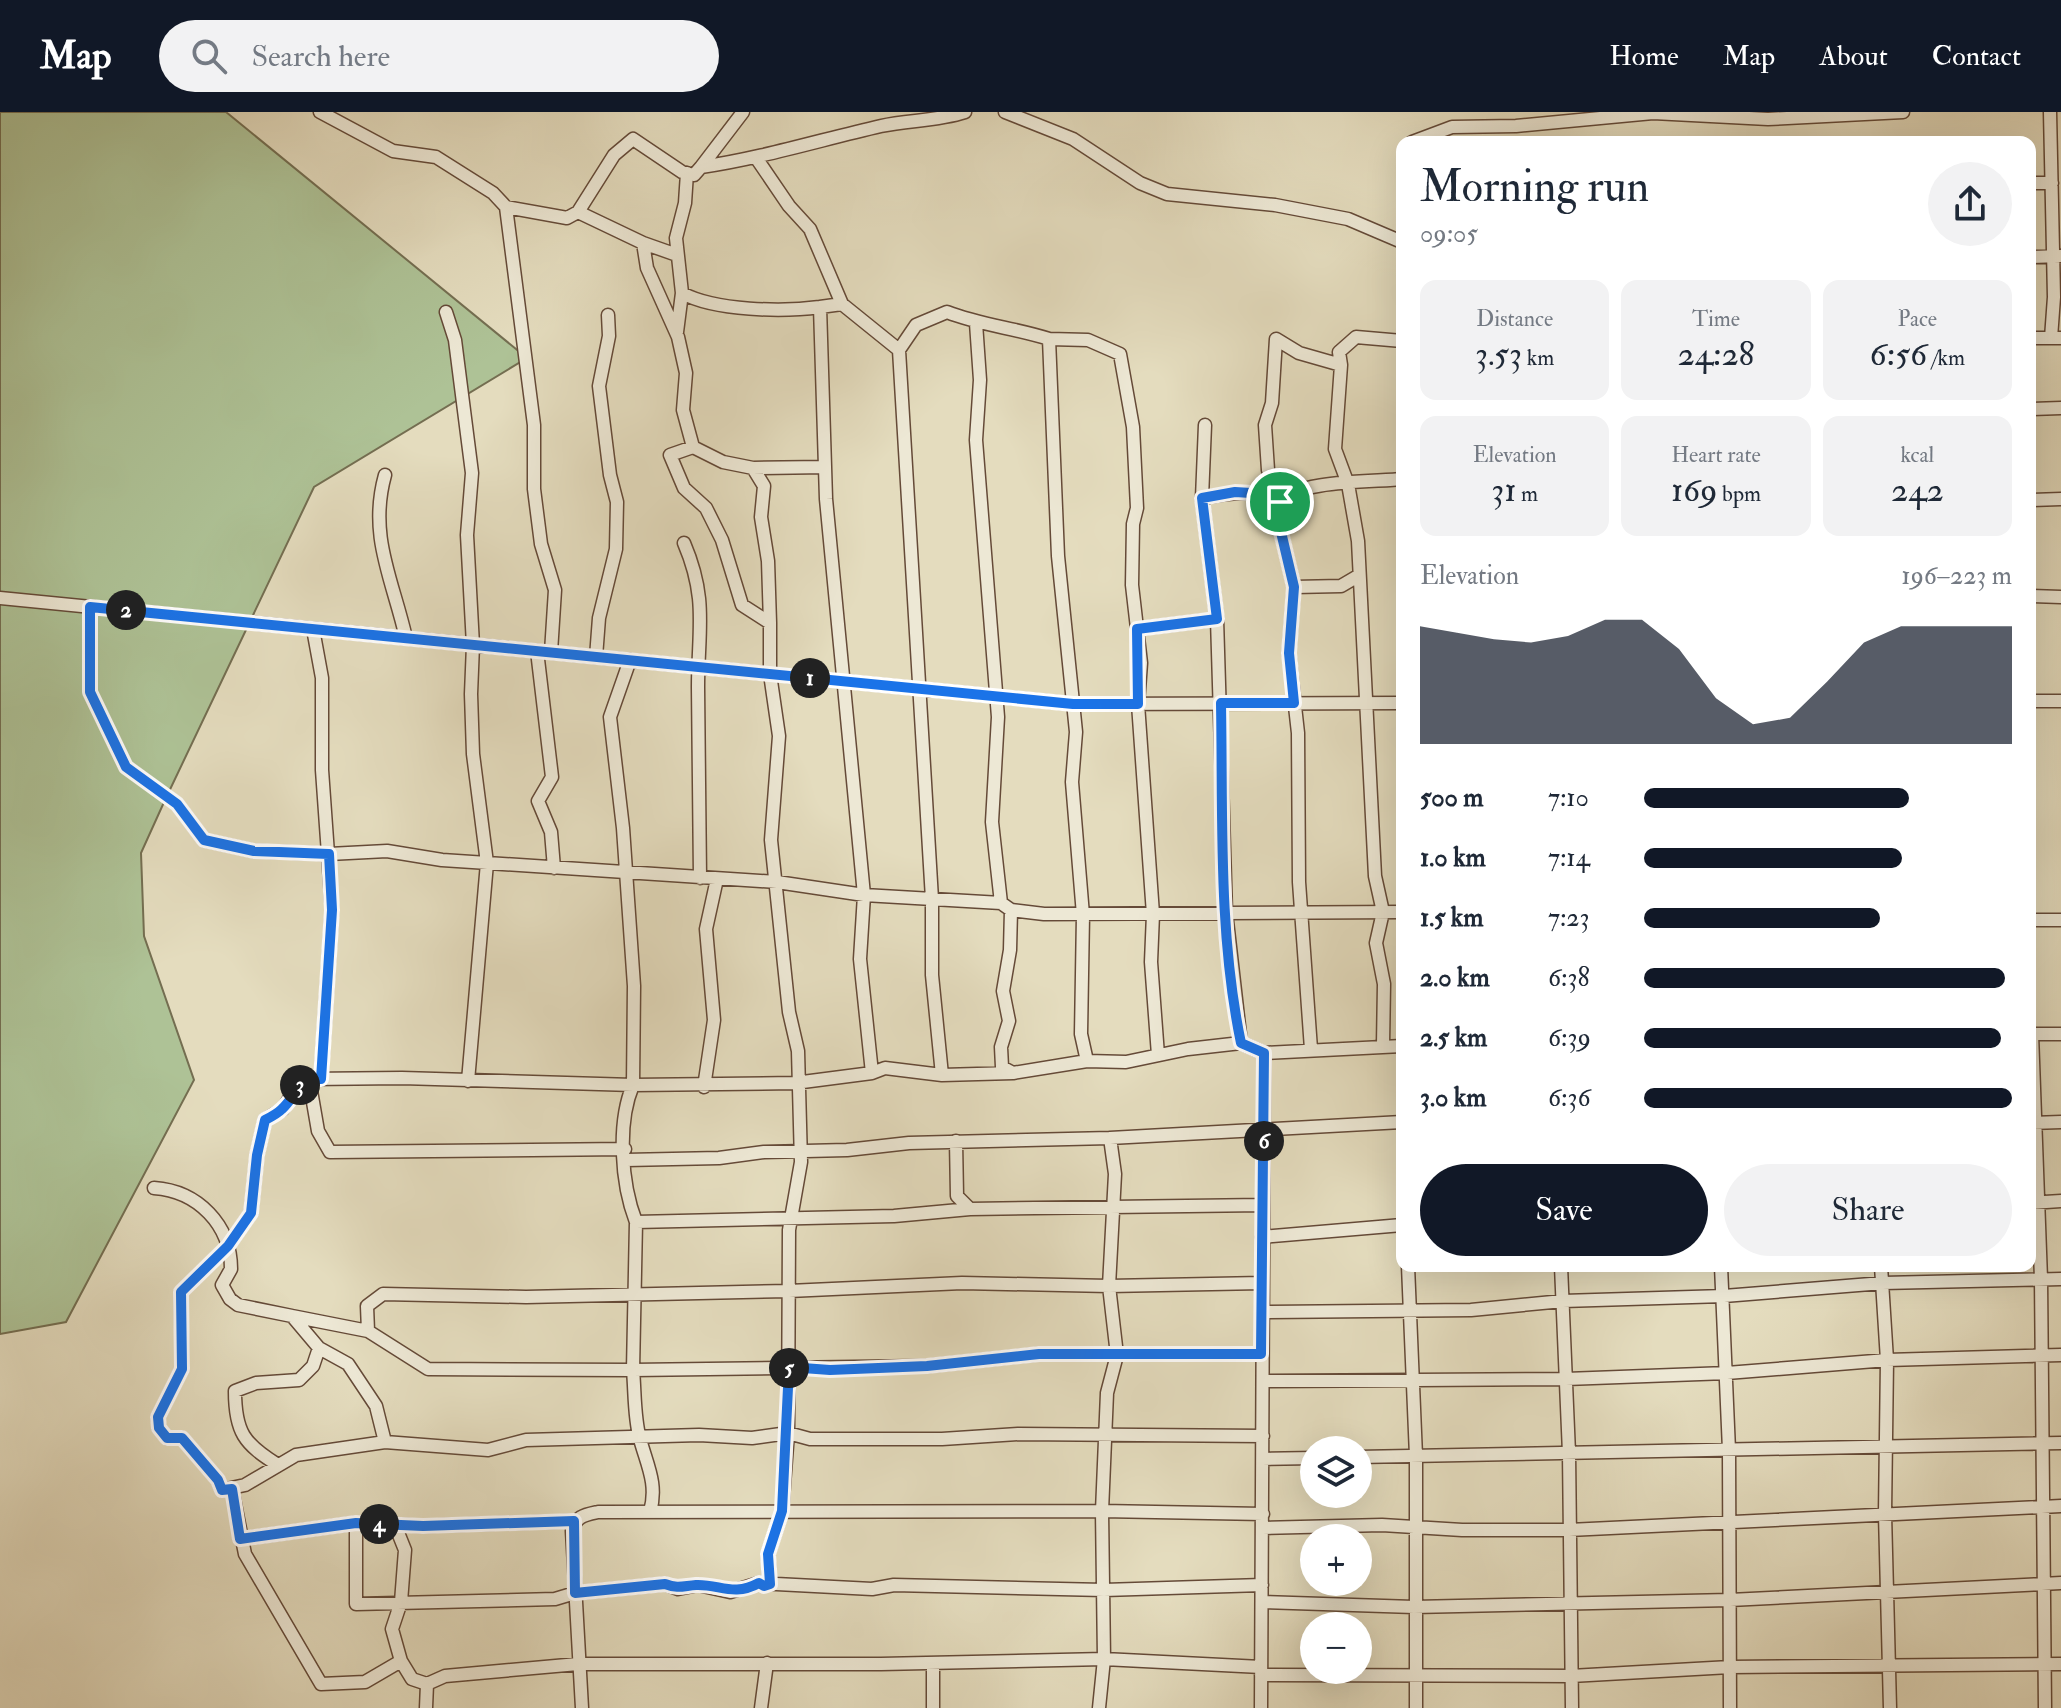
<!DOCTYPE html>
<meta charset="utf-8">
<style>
:root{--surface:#fff;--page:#f2f2f3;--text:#1f2937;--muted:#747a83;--accent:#111827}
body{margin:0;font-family:"IM FELL Double Pica",serif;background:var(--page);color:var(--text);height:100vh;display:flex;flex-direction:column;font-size:30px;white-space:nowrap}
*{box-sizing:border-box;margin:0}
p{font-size:26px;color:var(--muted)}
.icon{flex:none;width:44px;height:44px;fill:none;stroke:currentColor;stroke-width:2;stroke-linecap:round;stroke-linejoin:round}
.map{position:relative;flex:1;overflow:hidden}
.side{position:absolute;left:1396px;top:24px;width:640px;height:1136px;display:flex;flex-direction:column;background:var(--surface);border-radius:16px;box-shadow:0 8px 32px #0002}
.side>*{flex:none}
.buttons{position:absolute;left:1300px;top:1324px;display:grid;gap:16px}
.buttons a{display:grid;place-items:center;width:72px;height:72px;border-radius:50%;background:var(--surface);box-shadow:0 8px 32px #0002;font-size:40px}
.pin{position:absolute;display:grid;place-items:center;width:68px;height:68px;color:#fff;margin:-34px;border:4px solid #fff;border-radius:50%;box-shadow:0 2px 8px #0007}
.km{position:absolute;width:40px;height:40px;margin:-20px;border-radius:50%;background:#222;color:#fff;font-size:22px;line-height:40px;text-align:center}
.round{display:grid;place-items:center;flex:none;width:84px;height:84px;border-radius:42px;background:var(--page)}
.overview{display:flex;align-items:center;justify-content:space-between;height:136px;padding:0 24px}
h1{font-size:44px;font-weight:600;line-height:60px}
.figures{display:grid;grid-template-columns:repeat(3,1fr);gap:12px;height:136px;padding:8px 24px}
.figures div{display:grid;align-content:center;border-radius:16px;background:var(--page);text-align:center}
.figures b{font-size:34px;font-weight:600}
.figures small{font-size:22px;font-weight:400}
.figures p{font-size:22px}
.chart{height:224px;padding:16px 24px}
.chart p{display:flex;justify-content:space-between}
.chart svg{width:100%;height:144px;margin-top:8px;fill:var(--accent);opacity:.7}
.action{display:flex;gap:16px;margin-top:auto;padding:16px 24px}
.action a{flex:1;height:92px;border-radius:48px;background:var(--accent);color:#fff;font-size:32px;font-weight:600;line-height:92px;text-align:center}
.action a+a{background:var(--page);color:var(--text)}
ul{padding:0 24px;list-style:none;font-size:26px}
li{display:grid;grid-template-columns:128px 96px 1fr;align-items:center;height:60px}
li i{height:20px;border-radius:10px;background:var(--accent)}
header{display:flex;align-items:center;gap:48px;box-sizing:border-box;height:112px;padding:0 40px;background:var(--accent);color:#fff}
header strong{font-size:38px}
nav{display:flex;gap:44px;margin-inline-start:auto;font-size:28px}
.search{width:560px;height:72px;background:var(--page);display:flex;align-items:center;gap:20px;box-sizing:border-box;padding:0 28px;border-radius:44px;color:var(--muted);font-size:30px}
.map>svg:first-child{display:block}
.green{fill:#aec296;stroke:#746e51;stroke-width:2}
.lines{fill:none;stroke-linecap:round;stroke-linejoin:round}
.minor-casing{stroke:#654a38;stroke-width:15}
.minor{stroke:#ede8d5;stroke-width:12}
.route-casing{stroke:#fff;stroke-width:16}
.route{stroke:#1a73e8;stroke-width:10}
</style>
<header>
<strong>Map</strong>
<div class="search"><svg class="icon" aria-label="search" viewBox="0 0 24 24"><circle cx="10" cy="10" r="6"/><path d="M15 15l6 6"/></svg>Search here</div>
<nav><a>Home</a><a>Map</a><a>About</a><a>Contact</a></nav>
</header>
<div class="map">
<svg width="2061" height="1596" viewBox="0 0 2061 1596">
<rect width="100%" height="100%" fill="#e4dcbe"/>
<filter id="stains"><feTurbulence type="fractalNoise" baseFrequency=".0025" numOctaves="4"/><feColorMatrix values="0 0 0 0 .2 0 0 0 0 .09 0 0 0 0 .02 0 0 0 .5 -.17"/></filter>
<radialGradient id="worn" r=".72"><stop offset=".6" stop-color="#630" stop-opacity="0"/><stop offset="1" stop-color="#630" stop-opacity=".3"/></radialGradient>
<path class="green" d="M0,0H226L527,246L314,375L165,688L141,741L144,824L194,968L66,1210L0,1222Z"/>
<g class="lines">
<g class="minor-casing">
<path id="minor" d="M320,0L393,39L436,45L493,81L506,95L534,313V377L541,432L555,478L551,540
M1005,0L1073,27L1140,71L1167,82L1275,93L1348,107L1402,130
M2050,0L2054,185L2051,226
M1412,30L1452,15L1516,14L1653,1L1768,7L1903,0
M757,47L789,94L810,117L842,192
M701,55L743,0
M2030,71H2052
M506,95L567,106L578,100
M643,131L677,143
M2030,145L2061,144
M682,181L676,126L685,91L687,61
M446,200L455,228L472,361L467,423L473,533L471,582L473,642L487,751L468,969
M976,211L980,268L976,328L998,605L992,710L1001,791
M677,220L682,181C715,199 783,200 820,195
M2030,226H2061
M1049,227L1088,228L1120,242L1133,315L1137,396L1133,412L1132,473L1141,551L1138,592L1153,802L1151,850L1158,943
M899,238L916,213L947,200C980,213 1015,216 1049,227L1058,444L1076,620L1072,670L1083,803L1081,922L1087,949
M1341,253L1339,240L1356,225L1402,229
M2030,297L2061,296
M1205,313L1202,386L1217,507L1226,800L1241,931L1264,941L1261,1596
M693,335L670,343L684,376L706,396L722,428L742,493L770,511V562L779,624L771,728L789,900L798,939L801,1050L789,1118L788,1321L782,1399L768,1442L770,1472
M753,356L825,355
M385,363C368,424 393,468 406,526
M1202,386C1228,382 1257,375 1280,390L1268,358L1265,313L1272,291L1276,227L1299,241L1341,253L1335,337L1348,372L1358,429L1375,764L1383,800L1376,831L1384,872L1383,933
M2030,388L2061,387
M684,431C708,487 698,518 698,575C699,639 699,702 700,766
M1294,475L1341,474L1358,464
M2030,484L2061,485
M0,486L1073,592L1402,591
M90,495V580L126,655L177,692L204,728L254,739L329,742L387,739L442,748L777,770L864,783L1001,791L1011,798L1044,802L1402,800
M770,511L768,449L761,405L764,374L753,356L723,350L693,335L683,298L686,261L678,225L647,156L643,131L578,100L614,43L633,27L682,60L694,63L701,55C762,46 820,28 881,14C909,8 937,9 965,0
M313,517L322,566V658L332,798L321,967
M1137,517L1217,507
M537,539L552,665L538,689L551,720L554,756
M596,545L599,506L616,437L617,390L610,363L599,274L609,224L608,203
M630,548L610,605L623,716L634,874L633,973L795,971L872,961
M2030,589H2061
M1011,798L1010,838L1003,879L1009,909L1001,935L1002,955L1013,961L1087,949L1126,950L1188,937L1241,931
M2030,808H2061
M2030,922H2061
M2032,922L2041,1167L2045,1596
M1311,937L1299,770L1298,621L1289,541L1294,475L1281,420L1280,390C1295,368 1375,370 1402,367
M1264,941L1402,934
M942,963L932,863V787L899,238L842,192L820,195L826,387L864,783L860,847L872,961L885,956L942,963L1013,961
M309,967L318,1019L330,1040L625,1037
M704,975L714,908L706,817L717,767
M2030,1011L2061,1010
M956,1029L957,1084L970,1097L1263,1093
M626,1048L719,1046L764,1040L847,1038L909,1031L1110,1026L1402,1010
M154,1076C198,1079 231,1113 231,1157L222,1173L230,1187L238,1193L292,1204L319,1236L348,1252L376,1294L385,1330
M2030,1091L2061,1089
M636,1110L894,1104L970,1097
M1262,1125L1402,1113
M1408,1154L1416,1344V1596
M1561,1154L1569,1341L1572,1596
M1721,1154L1729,1338L1730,1596
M1881,1154L1887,1248L1885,1402L1890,1596
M1263,1200L1471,1198L1563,1189L1724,1184L1883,1171L2061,1167
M292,1204L368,1219L428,1257L633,1258L636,1110C621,1071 617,1011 633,973L402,966L309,967L295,977L283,997L265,1008L257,1043L251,1101L228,1134L181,1180L182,1257L158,1305L159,1316L167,1326H182L218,1368L222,1378L245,1373L296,1343L385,1330L488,1338L526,1328L699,1323L752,1326L788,1321L810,1327H942L1018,1322L1263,1324
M368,1219L367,1194L383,1182L526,1185L789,1179L962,1171L1109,1174L1262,1171
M1263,1269L1566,1267L1727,1261L1887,1248L2061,1243
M1358,1345L2061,1331
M1263,1347L1314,1346
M278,1353C244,1332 235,1320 235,1279L256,1271L299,1268L313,1254L319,1236
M232,1377L245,1442L321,1572L365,1570L401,1549
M650,1400C658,1372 647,1353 640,1327C634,1306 635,1280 633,1258L927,1254L1039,1242H1261
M356,1411V1492L555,1487L575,1481L665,1472L678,1477L698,1473L730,1480L759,1471L872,1477L894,1473L1104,1478L1262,1473
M395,1413L405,1438L401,1490L392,1517L401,1549L412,1567L427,1572
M1263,1416L1382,1413L1462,1418H1569L2061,1394
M240,1427L356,1411L423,1414L574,1409
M1262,1490L1414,1495L1730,1488L2061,1471
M1261,1563L1571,1564L1730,1555L2061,1552
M426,1596L427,1572L445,1564L578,1552H881L1104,1547L1261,1555
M582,1596L572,1419C576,1404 584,1403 598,1400L1102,1399L1263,1402
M761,1596L767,1551
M933,1596V1552
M1099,1596L1104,1547L1102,1399L1107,1281L1117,1243L1109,1174L1115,1062L1110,1026"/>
</g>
<use href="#minor" class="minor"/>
</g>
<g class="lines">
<g class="route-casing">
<path id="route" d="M1235,380L1267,382L1280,390L1281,420L1294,475L1289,541L1294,591H1221C1223,704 1218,821 1241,931L1264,941L1261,1242H1039L927,1254L830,1258L789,1255L782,1399L768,1442L770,1472L764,1474L759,1471C733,1485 720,1472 696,1473C683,1474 678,1477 665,1472L575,1481L574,1409L423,1414L356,1411L240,1427L232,1377L222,1378L218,1368L182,1326H167L159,1316L158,1305L182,1257L181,1180L228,1134L251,1101L257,1043L265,1008C271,1005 278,1001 282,997C297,983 297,967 321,967L332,798L329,742L254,739L204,728L177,692L126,655L90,580V495L1073,592H1138L1137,517L1217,507L1202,386Z"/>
</g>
<use href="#route" class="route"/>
</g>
<rect width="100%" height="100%" filter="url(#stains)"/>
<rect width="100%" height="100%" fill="url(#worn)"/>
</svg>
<div class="buttons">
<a><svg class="icon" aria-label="layers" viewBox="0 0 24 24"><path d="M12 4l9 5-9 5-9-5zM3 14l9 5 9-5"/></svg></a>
<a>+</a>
<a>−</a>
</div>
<div class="pin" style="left:1280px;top:390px;background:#1e9e55"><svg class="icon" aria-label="arrive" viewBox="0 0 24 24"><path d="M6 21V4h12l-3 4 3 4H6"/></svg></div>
<b class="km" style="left:810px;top:566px">1</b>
<b class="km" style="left:126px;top:498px">2</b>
<b class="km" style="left:300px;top:973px">3</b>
<b class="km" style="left:379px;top:1412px">4</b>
<b class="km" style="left:789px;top:1256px">5</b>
<b class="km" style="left:1264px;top:1029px">6</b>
<section class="side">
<div class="overview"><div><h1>Morning run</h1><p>09:05</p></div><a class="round"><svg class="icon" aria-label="share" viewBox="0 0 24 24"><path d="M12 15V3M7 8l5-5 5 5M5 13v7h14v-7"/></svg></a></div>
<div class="figures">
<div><p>Distance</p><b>3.53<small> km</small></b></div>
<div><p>Time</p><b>24:28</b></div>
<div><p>Pace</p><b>6:56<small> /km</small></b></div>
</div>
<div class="figures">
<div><p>Elevation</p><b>31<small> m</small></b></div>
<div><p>Heart rate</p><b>169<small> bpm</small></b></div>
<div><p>kcal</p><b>242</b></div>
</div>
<div class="chart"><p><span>Elevation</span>196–223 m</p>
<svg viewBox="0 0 160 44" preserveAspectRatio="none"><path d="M0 44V8L10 10L20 12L30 13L40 11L50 6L60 6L70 15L80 30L90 38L100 36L110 25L120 13L130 8L140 8L150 8L160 8V44z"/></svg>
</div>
<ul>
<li><b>500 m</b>7:10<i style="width:72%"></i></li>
<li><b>1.0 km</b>7:14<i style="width:70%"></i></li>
<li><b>1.5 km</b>7:23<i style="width:64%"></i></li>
<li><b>2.0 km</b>6:38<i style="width:98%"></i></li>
<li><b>2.5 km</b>6:39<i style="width:97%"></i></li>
<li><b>3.0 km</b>6:36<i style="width:100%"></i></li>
</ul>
<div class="action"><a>Save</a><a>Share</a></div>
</section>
</div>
